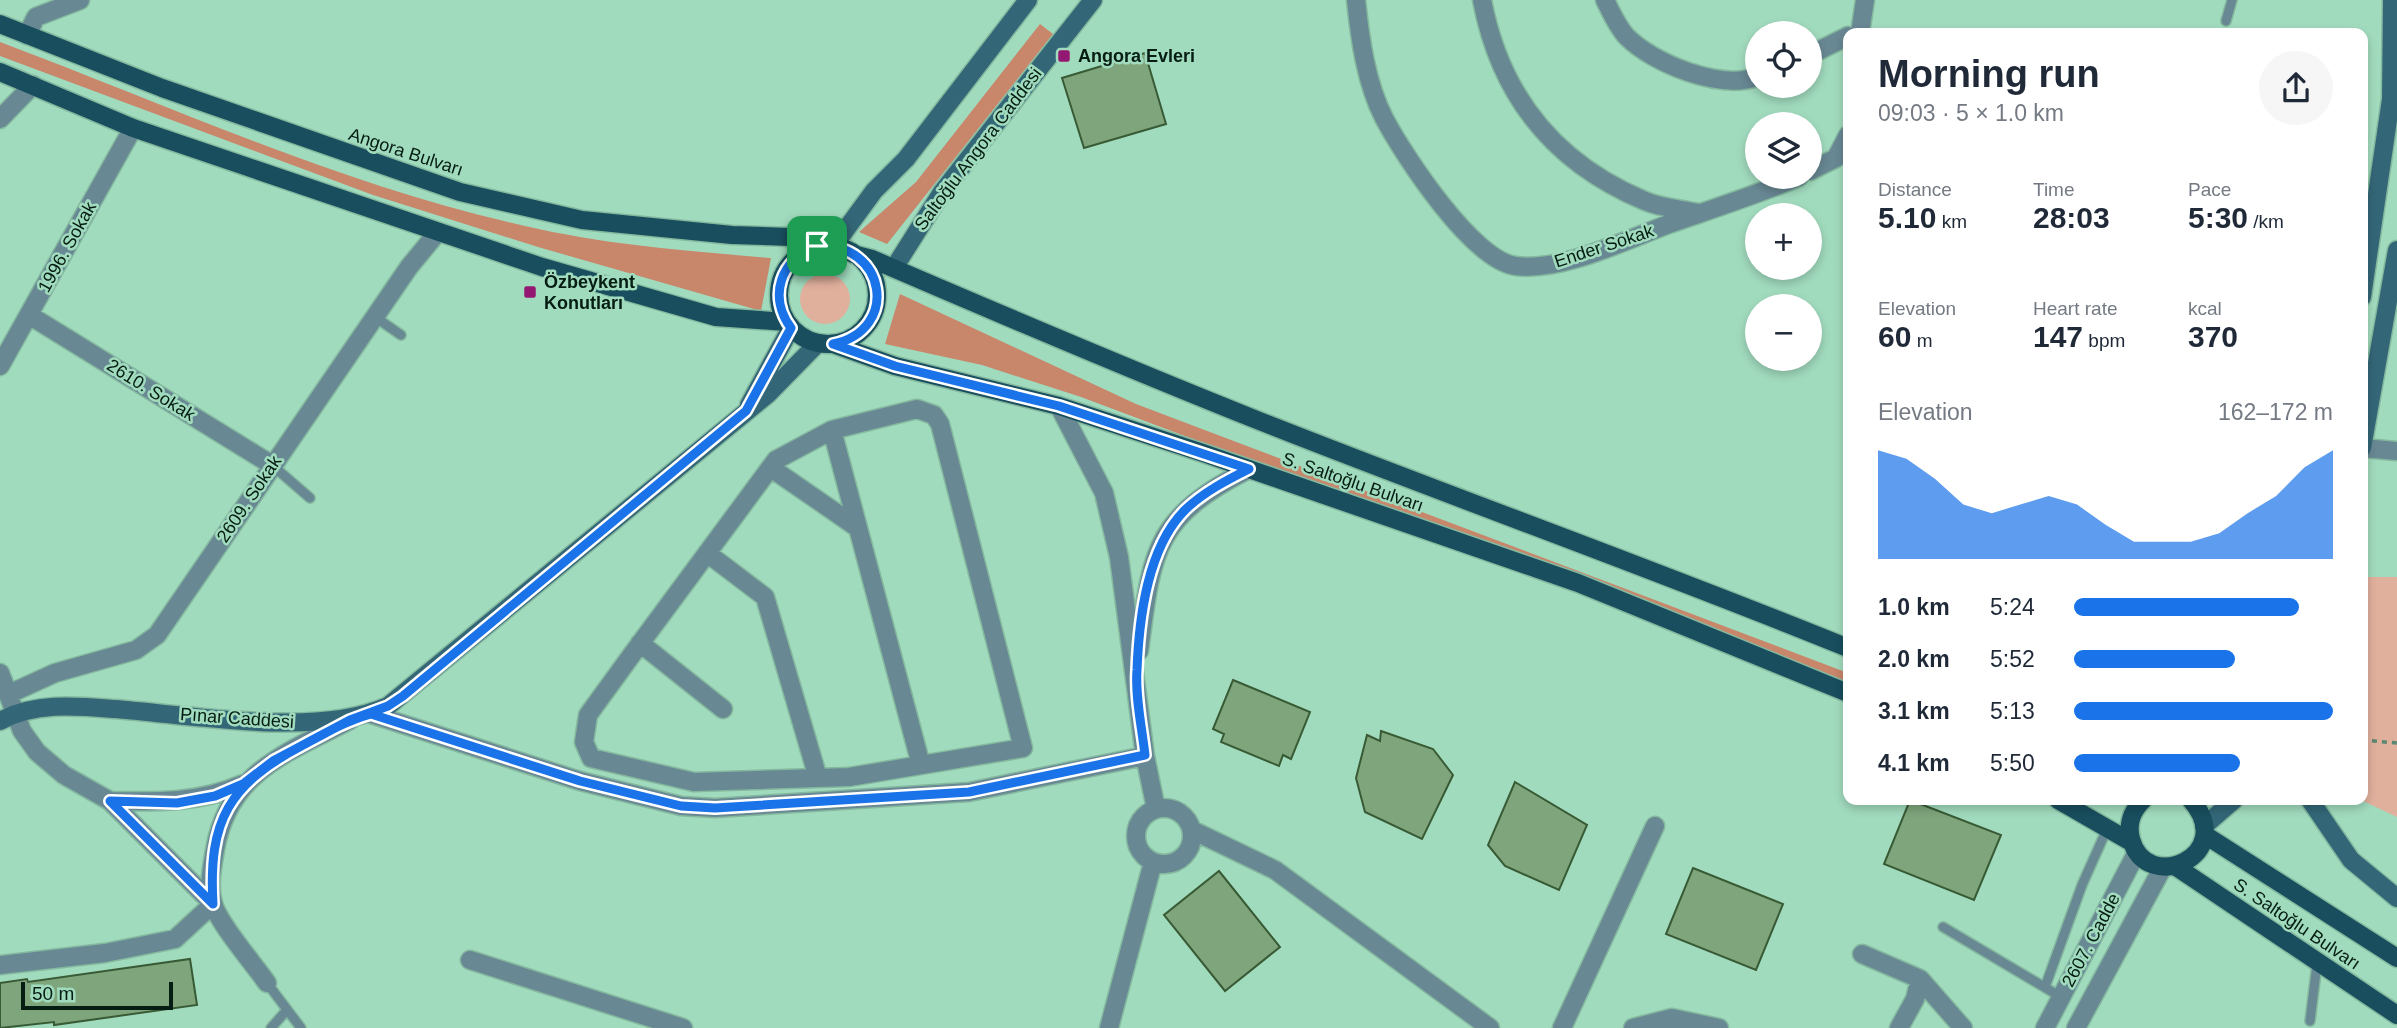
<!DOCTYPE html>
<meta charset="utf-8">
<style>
:root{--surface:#fff;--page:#f6f6f7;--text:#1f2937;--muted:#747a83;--accent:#1a73e8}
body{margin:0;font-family:Helvetica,sans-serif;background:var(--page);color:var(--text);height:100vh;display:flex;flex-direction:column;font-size:26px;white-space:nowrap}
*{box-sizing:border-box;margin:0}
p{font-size:23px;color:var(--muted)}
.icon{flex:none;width:38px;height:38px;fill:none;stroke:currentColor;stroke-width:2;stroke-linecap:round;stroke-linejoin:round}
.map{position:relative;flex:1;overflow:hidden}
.panel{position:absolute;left:1843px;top:28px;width:525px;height:777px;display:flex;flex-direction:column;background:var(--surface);border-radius:14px;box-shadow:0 4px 10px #0003}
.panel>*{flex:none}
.tools{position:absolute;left:1745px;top:21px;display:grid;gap:14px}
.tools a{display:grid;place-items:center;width:77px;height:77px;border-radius:50%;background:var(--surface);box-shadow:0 4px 10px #0003;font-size:35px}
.scale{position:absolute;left:21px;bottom:18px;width:152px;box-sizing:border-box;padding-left:7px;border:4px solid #051d13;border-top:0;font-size:19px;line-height:24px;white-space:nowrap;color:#051d13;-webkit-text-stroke:5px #a1dbbe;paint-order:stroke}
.pin{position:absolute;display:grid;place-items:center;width:60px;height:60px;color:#fff;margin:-30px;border-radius:14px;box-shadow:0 4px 10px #0006}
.round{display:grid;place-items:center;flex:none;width:74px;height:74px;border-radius:37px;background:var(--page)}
.summary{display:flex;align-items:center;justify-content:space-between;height:119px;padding:0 35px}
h1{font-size:38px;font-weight:600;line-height:52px}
.figures{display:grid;grid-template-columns:repeat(3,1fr);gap:10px;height:119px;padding:7px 35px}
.figures div{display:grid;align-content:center}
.figures b{font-size:30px;font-weight:600}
.figures small{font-size:19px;font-weight:400}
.figures p{font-size:19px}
.chart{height:196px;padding:14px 35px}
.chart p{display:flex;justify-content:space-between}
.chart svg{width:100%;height:126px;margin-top:7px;fill:var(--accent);opacity:.7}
ul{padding:0 35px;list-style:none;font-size:23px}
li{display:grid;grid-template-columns:112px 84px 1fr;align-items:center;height:52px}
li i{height:18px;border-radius:9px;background:var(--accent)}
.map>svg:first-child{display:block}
.green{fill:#e1b09d}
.forest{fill:#c8866b}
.building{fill:#7fa57c;stroke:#385b35;stroke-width:2}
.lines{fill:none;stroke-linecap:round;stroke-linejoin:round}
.lane-casing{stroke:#85b99f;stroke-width:12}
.street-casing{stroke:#85b99f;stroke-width:21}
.secondary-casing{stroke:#85b99f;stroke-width:21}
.primary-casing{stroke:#85b99f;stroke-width:21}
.path{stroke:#5c8772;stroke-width:3.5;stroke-dasharray:5 5;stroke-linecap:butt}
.lane{stroke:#688894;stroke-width:9}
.street{stroke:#688894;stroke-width:18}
.secondary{stroke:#336778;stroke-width:18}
.primary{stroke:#184e5e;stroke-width:18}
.route-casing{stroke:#fff;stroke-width:14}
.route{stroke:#1a73e8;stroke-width:9}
.poi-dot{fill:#941771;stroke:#a1dbbe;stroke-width:2.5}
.labels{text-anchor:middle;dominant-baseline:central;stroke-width:5;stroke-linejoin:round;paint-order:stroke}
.poi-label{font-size:18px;font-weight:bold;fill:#051d13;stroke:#a1dbbe;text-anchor:start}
.street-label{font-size:18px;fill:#051d13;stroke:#a1dbbe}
</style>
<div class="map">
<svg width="2397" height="1028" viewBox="0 0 2397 1028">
<rect width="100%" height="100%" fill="#a1dbbe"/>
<path class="green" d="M800 299a25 25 0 1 1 50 0a25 25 0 1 1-50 0Z
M2363,577H2397V817L2361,800Z"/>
<path class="forest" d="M1040,24L1053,34L887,244L859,232L916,182Z
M0,42C173,107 344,186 525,226C606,245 688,251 771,258L761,311L538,247L373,195L0,56Z
M900,294L1136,404L1848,673V685L1081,397L982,365L885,344Z"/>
<path class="building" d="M1145,53L1166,124L1084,148L1062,78Z
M1233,680L1310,712L1291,759L1283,755L1279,766L1221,742L1224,734L1213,729Z
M1381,731L1433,749L1453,775L1422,839L1365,812L1356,778L1367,735L1380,741Z
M1515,782L1587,825L1559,890L1505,866L1488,845Z
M1910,800L2001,835L1974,900L1884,864Z
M1693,868L1783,904L1756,970L1666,934Z
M1219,871L1280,947L1225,991L1164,915Z
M190,959L197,1005L54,1025V1022L0,1028V983L27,979L28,982Z"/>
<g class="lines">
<g class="lane-casing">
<path id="lane" d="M2226,21L2232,0
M375,317L401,335
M272,465L310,498
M1943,927L2061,997
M267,983L301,1028
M2045,987L2082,885L2107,829
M2310,1021L2317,964
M271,1028L286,1011"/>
</g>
<g class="street-casing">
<path id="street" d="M1356,0C1360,39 1366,83 1384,118C1404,156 1473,261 1516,266C1561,272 1626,240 1669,224C1712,209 1756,195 1799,177
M1482,0C1500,95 1554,163 1645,201C1661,208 1681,209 1698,213
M1605,0C1611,12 1618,28 1627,37C1654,64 1720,90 1757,77
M1860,33L1865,0
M27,35L36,17L80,0
M1810,55L1848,36
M0,119L33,85
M1810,171L1836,158L1848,135
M29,315L272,465
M0,366L133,128
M1059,406L1104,493L1119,557L1145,756L1156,809
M832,430L921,765L849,777L694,782L591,758L584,742L588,715L628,660L776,460Z
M832,430L917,409L934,415L940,424L1023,748L921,765
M2363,448L2397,451
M771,468L858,528
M707,553L765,597L818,778
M640,643L723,709
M1139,651C1152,551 1153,518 1249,469
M0,673L22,731L37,752L64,775L110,801L213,904L175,939L105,953L0,965
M9,694L55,673L136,650L157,635L409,267L437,233
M371,714L580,781L681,806L715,808L969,792L1145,756
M110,801C158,802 199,803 243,784
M1136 836a28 28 0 1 1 56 0a28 28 0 1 1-56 0Z
M1192,830L1275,870L1490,1028
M1862,954L1920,979L1915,999L1899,1028
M470,960L683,1028
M1920,979L1963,1028
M267,983C254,964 218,923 213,903C208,886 212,867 215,850C228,772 287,753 350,720
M1109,1028L1153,862
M1562,1028L1655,826
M1633,1028L1672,1018L1719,1028
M2045,1028L2137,852
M2076,1028L2163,867"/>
</g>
<g class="secondary-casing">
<path id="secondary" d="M833,247L874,191L906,159L1028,0
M894,268L942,192L1093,0
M2362,297L2391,99L2392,0
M749,405L791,328
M2362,448L2397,250
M0,721C35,702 76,706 114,709C194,715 316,738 388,706L768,394L818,343
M2310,800L2351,860L2397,898
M2204,826L2234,800"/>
</g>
<g class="primary-casing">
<path id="primary" d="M0,24L162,88L460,192L582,220L732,235L791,237L817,246
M0,72L133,128L542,267L716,317L787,322
M779 295a49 49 0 1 1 98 0a49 49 0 1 1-98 0Z
M853,254L872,259C1002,315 1131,370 1262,422C1457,499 1654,569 1848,648
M833,344L895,366L1059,406L1203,453L1578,583L1848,693
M2058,800L2131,842
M2143,800C2132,811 2127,823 2131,839C2146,896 2239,855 2191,800
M2205,835L2397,958
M2175,866L2397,1015"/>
</g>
<path class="path" d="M2362,740L2397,743"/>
<use href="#lane" class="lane"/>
<use href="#street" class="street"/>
<use href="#secondary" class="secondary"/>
<use href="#primary" class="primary"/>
</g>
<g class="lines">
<g class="route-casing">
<path id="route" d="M817,246C780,259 768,297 791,328L746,411L403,696L388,706L350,720L273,761L243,784L215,796L177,803L110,801L213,904C208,820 229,784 303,745C325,733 346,721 371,714L580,781L681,806L715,808L969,792L1145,755C1142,728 1135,697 1137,670C1139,618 1147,547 1186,509C1204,492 1227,480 1249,469L1059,406L895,366L833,344C901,330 886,242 817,246"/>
</g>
<use href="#route" class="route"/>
</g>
<g class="poi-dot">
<rect x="1057" y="49" width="14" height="14" rx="3.5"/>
<rect x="523" y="285" width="14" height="14" rx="3.5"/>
</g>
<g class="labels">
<g class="poi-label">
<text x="1078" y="56">Angora Evleri</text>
<text x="544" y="282">Özbeykent<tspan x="544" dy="21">Konutları</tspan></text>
</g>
<g class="street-label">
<text transform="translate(978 149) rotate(-53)">Saltoğlu Angora Caddesi</text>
<text transform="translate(406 152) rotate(18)">Angora Bulvarı</text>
<text transform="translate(1604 246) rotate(-18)">Ender Sokak</text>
<text transform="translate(67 247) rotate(-61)">1996. Sokak</text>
<text transform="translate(151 390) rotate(32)">2610. Sokak</text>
<text transform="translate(1353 482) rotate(19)">S. Saltoğlu Bulvarı</text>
<text transform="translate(249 499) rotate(-56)">2609. Sokak</text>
<text transform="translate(237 718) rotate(4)">Pınar Caddesi</text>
<text transform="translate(2297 924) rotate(34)">S. Saltoğlu Bulvarı</text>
<text transform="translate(2091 940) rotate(-62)">2607. Cadde</text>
</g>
</g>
</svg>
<div class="tools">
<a><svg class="icon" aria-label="locate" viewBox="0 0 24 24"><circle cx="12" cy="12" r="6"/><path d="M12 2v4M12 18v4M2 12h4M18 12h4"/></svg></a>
<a><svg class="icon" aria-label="layers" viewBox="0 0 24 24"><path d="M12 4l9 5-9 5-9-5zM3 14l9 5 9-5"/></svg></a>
<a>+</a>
<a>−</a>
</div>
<div class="scale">50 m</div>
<div class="pin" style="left:817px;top:246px;background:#1e9e55"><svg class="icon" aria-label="arrive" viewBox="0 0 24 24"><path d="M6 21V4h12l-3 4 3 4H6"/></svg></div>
<section class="panel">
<div class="summary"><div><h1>Morning run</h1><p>09:03 · 5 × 1.0 km</p></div><a class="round"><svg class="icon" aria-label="share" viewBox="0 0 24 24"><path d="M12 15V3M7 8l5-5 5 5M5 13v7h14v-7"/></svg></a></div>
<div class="figures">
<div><p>Distance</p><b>5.10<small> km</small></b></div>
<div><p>Time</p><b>28:03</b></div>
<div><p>Pace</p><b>5:30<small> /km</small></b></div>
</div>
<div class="figures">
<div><p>Elevation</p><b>60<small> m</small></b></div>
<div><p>Heart rate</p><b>147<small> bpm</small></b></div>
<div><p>kcal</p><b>370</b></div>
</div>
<div class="chart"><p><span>Elevation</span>162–172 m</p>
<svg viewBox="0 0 160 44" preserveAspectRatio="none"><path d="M0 44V6L10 9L20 16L30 25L40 28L50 25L60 22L70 25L80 32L90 38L100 38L110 38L120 35L130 28L140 22L150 12L160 6V44z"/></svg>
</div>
<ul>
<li><b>1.0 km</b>5:24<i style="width:87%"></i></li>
<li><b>2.0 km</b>5:52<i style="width:62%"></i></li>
<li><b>3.1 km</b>5:13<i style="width:100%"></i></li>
<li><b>4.1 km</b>5:50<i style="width:64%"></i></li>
</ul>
</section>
</div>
